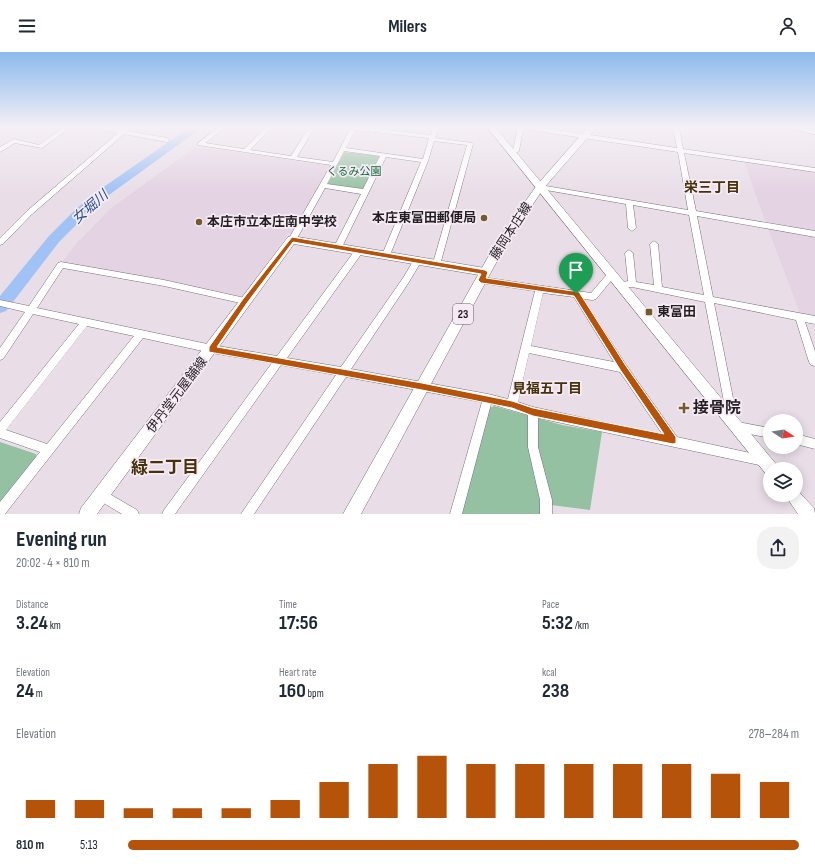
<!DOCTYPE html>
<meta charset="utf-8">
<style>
:root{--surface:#fff;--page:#f2f2f3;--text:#1f2937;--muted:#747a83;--accent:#b45309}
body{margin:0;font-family:"Sofia Sans Condensed","Noto Sans JP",sans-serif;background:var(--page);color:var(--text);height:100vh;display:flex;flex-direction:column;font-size:15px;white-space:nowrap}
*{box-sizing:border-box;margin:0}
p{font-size:13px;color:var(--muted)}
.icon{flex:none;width:22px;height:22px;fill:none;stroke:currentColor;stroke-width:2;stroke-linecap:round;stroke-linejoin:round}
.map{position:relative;height:462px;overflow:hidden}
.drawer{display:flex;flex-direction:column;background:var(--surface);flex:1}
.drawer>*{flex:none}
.needle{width:26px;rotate:102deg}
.fabs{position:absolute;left:763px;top:362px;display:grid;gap:8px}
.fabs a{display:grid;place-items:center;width:40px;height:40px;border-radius:50%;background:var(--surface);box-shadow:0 2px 10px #0003;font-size:20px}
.pin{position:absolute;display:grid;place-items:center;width:34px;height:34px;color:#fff;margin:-41px -17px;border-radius:50% 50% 50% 0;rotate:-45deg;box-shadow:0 0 4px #0007}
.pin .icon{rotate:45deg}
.round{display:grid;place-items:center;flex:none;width:42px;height:42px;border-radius:16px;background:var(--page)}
.head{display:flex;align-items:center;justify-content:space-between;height:68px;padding:0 16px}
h1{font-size:22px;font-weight:700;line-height:30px}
.stats{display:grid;grid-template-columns:repeat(3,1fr);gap:6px;height:68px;padding:4px 16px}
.stats div{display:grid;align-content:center}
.stats b{font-size:20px;font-weight:700}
.stats small{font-size:11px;font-weight:400}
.stats p{font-size:11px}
.chart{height:112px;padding:8px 16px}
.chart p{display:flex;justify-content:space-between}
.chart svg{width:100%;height:72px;margin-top:4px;stroke:var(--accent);stroke-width:6}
ul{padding:0 16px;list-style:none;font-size:13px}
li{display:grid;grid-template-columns:64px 48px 1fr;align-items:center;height:30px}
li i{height:10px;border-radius:5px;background:var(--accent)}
header{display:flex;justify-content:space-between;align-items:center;height:52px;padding:0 16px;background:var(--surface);font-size:18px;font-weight:700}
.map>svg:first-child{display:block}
.built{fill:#e4d3e3}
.green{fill:#94c1a1}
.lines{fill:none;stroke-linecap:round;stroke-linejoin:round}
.river{fill:#a0c2f4;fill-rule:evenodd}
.street-casing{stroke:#786e77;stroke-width:1}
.secondary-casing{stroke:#786e77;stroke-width:1}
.primary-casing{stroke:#786e77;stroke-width:1}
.street{fill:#fff;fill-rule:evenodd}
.secondary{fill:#fff;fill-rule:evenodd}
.primary{fill:#fff;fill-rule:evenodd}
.route{fill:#b45309;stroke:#fff;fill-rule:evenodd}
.poi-dot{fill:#745b2c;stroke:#f6ebf5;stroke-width:1.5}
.labels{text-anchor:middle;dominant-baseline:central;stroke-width:3.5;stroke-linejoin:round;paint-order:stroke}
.far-park-label{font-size:11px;fill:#0e6839;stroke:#f6ebf5}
.shield{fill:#f6ebf5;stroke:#625c61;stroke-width:1}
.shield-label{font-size:12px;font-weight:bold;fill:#221e22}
.poi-label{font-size:13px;font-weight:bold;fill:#221e22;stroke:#f6ebf5;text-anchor:start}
.street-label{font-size:13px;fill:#221e22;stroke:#f6ebf5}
.neighbourhood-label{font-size:14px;font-weight:bold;fill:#46320b;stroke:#f6ebf5}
.water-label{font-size:14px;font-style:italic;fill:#28528e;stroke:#f6ebf5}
.near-poi-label{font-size:16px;font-weight:bold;fill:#221e22;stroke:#f6ebf5;text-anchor:start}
.near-neighbourhood-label{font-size:17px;font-weight:bold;fill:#46320b;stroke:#f6ebf5}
</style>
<header><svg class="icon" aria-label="menu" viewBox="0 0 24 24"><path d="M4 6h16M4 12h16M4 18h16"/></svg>Milers<svg class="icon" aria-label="person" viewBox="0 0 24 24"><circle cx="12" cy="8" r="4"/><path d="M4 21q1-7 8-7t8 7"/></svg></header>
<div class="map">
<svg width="815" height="462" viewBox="0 0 815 462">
<rect width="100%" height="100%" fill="#e9dee8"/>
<path class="built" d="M194,96H210L330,114L292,182H288L245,242L240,244L62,210L76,192L110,157Z
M744,109L815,119V180L766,172Z
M768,177L815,184V266L801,264Z"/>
<path class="green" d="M344,100L379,104L380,105L365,137L327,132Z
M494,354L562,373L602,380L590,458L551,453L543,462H461L490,356Z
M0,390L36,402L37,406L0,453Z"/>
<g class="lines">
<path class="river" d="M190,75H203L106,145L86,163L59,190L6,259L0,261V244L49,184L76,157L98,139Z"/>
<g class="street-casing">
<path id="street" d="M64,75H71L42,96L15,91L0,100V95L14,87L39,93Z
M88,75H103L121,78L125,75H132L127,79L167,86L170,88L167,90L124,82L31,163L3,192L0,193V186L27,159L118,81Z
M219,75H226L205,91L244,97L266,75H273L250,98L291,104L309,75H315L297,105L333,110L351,75H362L431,83L433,75H439L435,86L472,91L473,92L440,213H434L433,211L467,93L434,89L428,109L390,203L386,206L382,203L421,110L386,105L341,197L338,198L334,195L361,142L325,136L295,190L292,191L288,188L331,113L198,93V91ZM355,78L429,86L423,107L346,96ZM344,99L380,104L363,137L327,132Z
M518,75H537L677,96L673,75H679L683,97L815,116V120L684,101L696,159L815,179V185L697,164L713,245L815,264V272L805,270L815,299V314L811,313L809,310L796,268L714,251L735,356L730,365L726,367L722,365L721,362L725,355L705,250L632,235H618L617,233L618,231L628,229L625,201L629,198L633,201L636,230L654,233L650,192L654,189L658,192L662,235L704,243L689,163L633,153L636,176L632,179L628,176L626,152L540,137L537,135L540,133L688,158L678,100L523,77L519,99L514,102H510V100L513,98Z
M779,75H795L815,78V82Z
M359,196L363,199L362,201L287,306L341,315L403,226L415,206L418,205L422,208L409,230L351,317L488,342L508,347L535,239L481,231L478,230L477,228L478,226L481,225L591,241L609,220H615L616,222L615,224L596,247L593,248L583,247L626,313L677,385L764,404L768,405L769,409L768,413L764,414L538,366V395L552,448V462H540V448L528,395V363L491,352L462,462H450L482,350L346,325L254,462H241L336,323L281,313L175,462H162L164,458L272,311L212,301L143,286L5,462H0V450L40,400L0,386V370L79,272L33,262L3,307L0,308V296L25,260L0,254V248L29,254L58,211L61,210L164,228L245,246L248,247L249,249L248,251L245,252L164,234L63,216L37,256L212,293L277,304L356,197ZM543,241L574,245L614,310L531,294ZM87,274L134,284L47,392L6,378ZM529,301L620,320L663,383L533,355L518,350Z
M738,370L770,376V386L734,379L733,375L734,371Z
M796,382L815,387V397L796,392Z
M101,437L137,458L139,462H122L97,447L95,443L97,439Z"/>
</g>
<g class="secondary-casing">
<path id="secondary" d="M487,75H495L776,412L778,417H770V424L766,422Z
M292,184L485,216L490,220L485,224L294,192L97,462H79L81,456L288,185Z
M796,437L814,456L815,462H798L785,443H796Z"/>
</g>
<g class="primary-casing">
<path id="primary" d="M588,75H597L543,137L504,196L361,462H343L496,191L537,133Z"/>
</g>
<use href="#street" class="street"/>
<use href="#secondary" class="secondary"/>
<use href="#primary" class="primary"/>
</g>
<linearGradient id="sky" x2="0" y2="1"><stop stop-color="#8bbaed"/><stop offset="0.54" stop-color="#f5f0f5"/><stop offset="1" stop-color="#f5f0f5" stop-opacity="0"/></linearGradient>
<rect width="815" height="140" fill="url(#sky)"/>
<path class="route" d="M292,185L485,218L488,220L486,226L579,240L626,314L676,385V391L673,392L533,364L512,356L422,338L209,300V295L243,247ZM293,190L481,222L478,228L481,231L574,244L621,319L664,382L533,356L512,349L422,331L217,295L247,251Z"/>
<g class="poi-dot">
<circle cx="484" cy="166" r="4"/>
<circle cx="199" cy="170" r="4"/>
<rect x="645" y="256" width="8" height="8" rx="2"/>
<path d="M682 350h4v4h4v4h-4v4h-4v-4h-4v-4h4z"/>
</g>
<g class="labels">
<g class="far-park-label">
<text x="354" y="119">くるみ公園</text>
</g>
<rect class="shield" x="453" y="252" width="20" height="20" rx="3"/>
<g class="shield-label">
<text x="463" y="262">23</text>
</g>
<g class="poi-label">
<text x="476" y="166" text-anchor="end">本庄東富田郵便局</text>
<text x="207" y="170">本庄市立本庄南中学校</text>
<text x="657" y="260">東富田</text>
</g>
<g class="street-label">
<text transform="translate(511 179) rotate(-57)">藤岡本庄線</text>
<text transform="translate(177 343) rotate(-53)">伊丹堂元屋舗線</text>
</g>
<g class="neighbourhood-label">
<text x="712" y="135">栄三丁目</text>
<text x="547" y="336">見福五丁目</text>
</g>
<g class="water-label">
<text transform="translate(90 155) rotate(-41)">女堀川</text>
</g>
<g class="near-poi-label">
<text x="693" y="356">接骨院</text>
</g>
<g class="near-neighbourhood-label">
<text x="165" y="416">緑二丁目</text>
</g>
</g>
</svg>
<div class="fabs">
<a><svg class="needle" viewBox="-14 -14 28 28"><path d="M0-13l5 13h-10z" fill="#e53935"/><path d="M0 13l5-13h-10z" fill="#747a83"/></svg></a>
<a><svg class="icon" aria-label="layers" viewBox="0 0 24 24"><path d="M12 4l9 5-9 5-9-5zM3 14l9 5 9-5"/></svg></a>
</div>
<div class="pin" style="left:576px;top:242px;background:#1e9e55"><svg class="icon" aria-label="arrive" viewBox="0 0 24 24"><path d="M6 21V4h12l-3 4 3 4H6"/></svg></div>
</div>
<section class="drawer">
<div class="head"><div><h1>Evening run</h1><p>20:02 · 4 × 810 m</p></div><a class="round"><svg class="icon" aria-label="share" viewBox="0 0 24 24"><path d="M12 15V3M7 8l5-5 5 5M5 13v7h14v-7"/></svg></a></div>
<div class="stats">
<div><p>Distance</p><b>3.24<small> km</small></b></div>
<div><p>Time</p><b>17:56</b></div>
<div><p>Pace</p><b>5:32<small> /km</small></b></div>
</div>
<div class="stats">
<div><p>Elevation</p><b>24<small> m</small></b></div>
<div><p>Heart rate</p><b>160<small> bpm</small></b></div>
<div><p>kcal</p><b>238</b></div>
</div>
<div class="chart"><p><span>Elevation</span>278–284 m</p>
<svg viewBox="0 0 160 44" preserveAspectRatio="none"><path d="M5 44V33M15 44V33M25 44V38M35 44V38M45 44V38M55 44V33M65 44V22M75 44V11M85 44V6M95 44V11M105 44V11M115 44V11M125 44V11M135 44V11M145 44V17M155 44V22"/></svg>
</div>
<ul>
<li><b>810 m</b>5:13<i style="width:100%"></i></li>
</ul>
</section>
